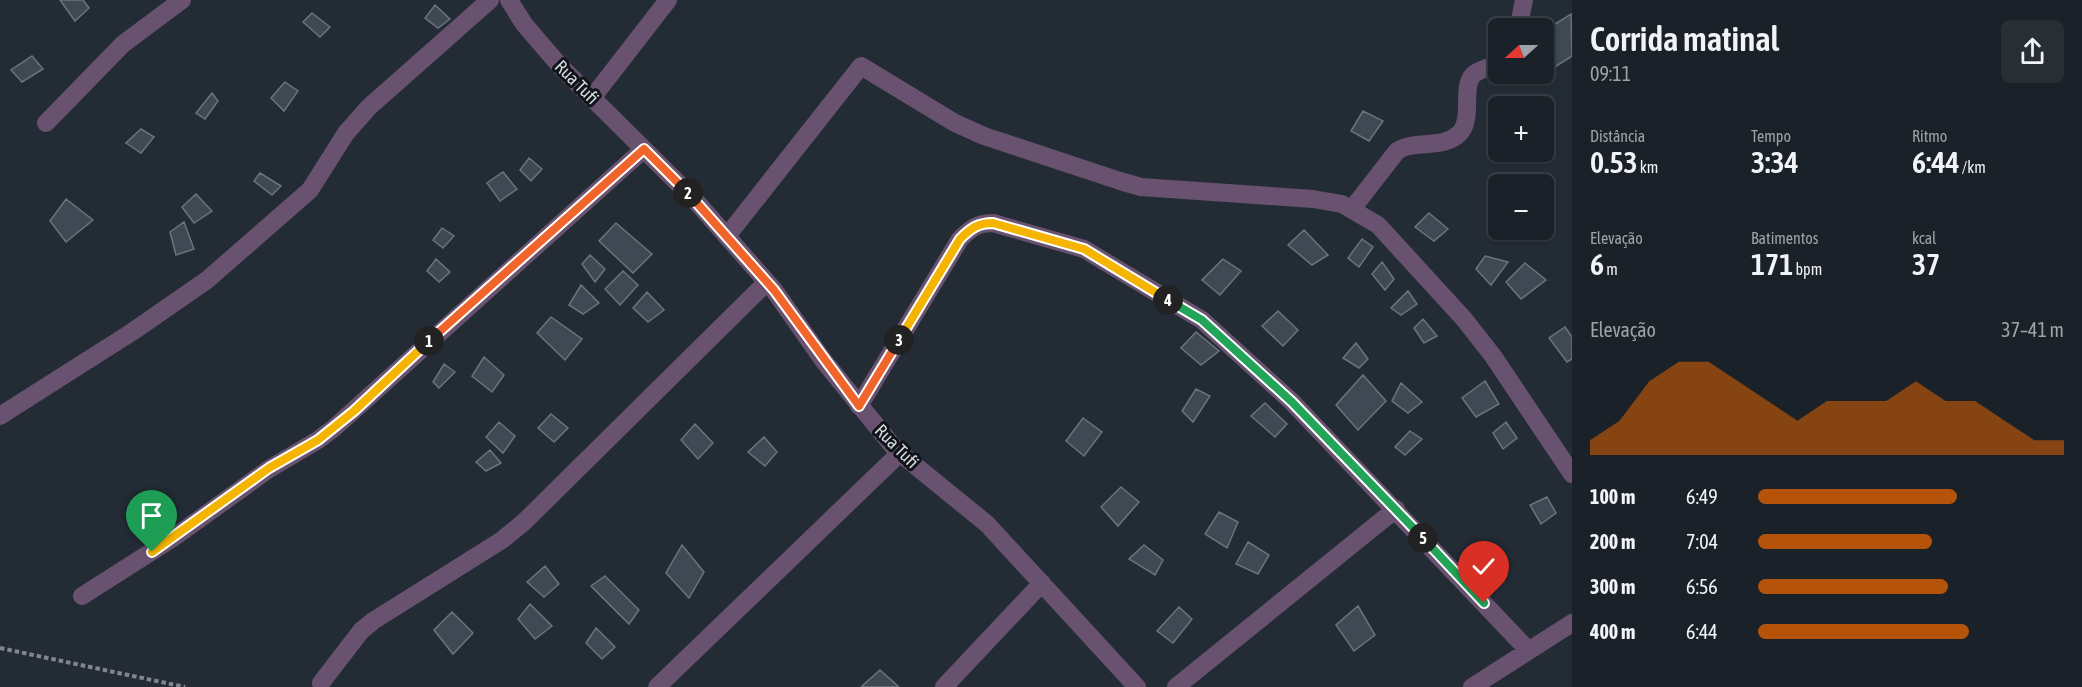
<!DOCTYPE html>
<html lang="pt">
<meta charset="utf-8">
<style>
:root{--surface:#1a2128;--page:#272e34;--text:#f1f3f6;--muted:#9fa3a8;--line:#383e45;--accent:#b45309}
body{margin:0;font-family:"Asap Condensed",sans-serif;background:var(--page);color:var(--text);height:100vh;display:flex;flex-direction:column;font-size:22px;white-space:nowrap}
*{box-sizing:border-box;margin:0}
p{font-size:20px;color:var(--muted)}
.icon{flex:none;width:33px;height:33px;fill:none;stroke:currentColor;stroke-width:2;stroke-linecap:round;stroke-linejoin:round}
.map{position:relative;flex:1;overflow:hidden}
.details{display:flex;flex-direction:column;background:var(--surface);width:510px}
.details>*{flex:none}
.needle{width:39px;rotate:249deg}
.tools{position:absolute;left:1488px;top:18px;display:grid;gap:12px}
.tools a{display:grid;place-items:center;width:66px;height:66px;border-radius:9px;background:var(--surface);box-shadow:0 2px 4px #0004,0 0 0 2px var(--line);font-size:30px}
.pin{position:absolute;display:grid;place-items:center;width:51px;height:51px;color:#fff;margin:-62px -26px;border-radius:50% 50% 50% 0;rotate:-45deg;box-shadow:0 0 6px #0007}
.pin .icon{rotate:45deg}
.km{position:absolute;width:30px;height:30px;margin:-15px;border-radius:50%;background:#222;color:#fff;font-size:16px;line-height:30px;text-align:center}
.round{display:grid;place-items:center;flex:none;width:63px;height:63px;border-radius:9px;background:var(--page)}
.summary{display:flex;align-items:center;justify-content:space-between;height:102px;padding:0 18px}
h1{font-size:33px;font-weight:600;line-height:45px}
.figures{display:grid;grid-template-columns:repeat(3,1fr);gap:9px;height:102px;padding:6px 18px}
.figures div{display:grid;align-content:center}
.figures b{font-size:30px;font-weight:600}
.figures small{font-size:16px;font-weight:400}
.figures p{font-size:16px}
.chart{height:168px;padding:12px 18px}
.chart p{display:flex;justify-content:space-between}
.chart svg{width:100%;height:108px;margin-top:6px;fill:var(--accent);opacity:.7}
ul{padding:0 18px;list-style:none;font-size:20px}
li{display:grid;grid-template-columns:96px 72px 1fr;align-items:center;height:45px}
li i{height:15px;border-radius:8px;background:var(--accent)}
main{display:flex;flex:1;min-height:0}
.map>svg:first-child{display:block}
.building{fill:#3f4953;stroke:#69747e;stroke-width:1.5}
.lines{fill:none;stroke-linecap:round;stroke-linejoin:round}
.path{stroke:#7f868e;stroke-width:4;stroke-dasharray:4.5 3;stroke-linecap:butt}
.street{stroke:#685270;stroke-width:18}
.split-1-casing{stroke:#fff;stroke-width:12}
.split-2-casing{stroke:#fff;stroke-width:12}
.split-3-casing{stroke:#fff;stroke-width:12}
.split-4-casing{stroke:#fff;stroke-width:12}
.split-5-casing{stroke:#fff;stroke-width:12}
.split-6-casing{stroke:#fff;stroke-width:12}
.split-1{stroke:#f5b400;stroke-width:8}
.split-2{stroke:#f0652b;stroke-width:8}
.split-3{stroke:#f0652b;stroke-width:8}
.split-4{stroke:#f5b400;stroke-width:8}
.split-5{stroke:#22a559;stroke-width:8}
.split-6{stroke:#22a559;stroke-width:8}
.labels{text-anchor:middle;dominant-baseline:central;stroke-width:6;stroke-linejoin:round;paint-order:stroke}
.street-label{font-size:18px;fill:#d4dae0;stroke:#101418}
</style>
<main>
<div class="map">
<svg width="1572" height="687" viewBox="0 0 1572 687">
<rect width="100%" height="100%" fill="#232c35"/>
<path class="building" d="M60,0H83L89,8L75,21Z
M435,5L450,19L438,28L425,18Z
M312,13L330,27L320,37L303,22Z
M1571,14L1572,56L1555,67L1544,49V31Z
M32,56L43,69L22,82L11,70Z
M285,82L298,91L284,111L271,98Z
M212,93L218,101L205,119L196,113Z
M1363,111L1383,121L1369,141L1351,131Z
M141,129L154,137L141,153L126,143Z
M529,158L542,169L531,181L520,170Z
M503,172L517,189L500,201L487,183Z
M260,173L281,186L272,195L254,181Z
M196,194L212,211L194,223L182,207Z
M66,199L93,220L66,242L50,221Z
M1429,213L1448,229L1434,241L1415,227Z
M184,222L194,249L176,255L170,232Z
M616,223L652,254L633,273L599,241Z
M442,228L454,236L443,248L433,240Z
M1304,230L1328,255L1312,265L1288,245Z
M1362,239L1373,247L1359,267L1348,258Z
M590,255L605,269L595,282L582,264Z
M1485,256L1508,262L1491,285L1476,269Z
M436,259L450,272L439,282L427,271Z
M1223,259L1241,271L1220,295L1202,280Z
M1382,262L1394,279L1385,290L1372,274Z
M1525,263L1546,280L1521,299L1506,282Z
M623,271L638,285L620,305L605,289Z
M581,285L599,303L583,314L569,305Z
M1408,291L1417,304L1401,315L1391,308Z
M647,292L664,310L648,322L633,308Z
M1278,311L1298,330L1283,346L1262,326Z
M551,317L582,339L565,360L537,333Z
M1423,319L1437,336L1424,343L1414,328Z
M1565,327L1572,337V359L1567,362L1549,338Z
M1196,332L1219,351L1201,365L1181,348Z
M1356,343L1368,359L1359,368L1343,358Z
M484,357L504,375L492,392L472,376Z
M444,364L455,372L439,388L433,382Z
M1363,375L1386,401L1358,430L1336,405Z
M1485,381L1499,404L1476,417L1462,398Z
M1401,383L1422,402L1408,413L1392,401Z
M1196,389L1210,396L1193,422L1182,411Z
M1265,403L1287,424L1275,437L1251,416Z
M551,414L568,428L554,442L538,428Z
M1083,418L1102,432L1084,456L1066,441Z
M499,422L515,436L503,453L486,437Z
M1506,422L1517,438L1503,449L1493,433Z
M695,424L713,443L698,459L681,440Z
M1410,431L1422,439L1405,455L1395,447Z
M764,437L777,452L765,466L748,452Z
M490,450L501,463L486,471L476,462Z
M1121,487L1139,502L1118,526L1101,507Z
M1547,497L1556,513L1541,524L1530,505Z
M1219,512L1238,522L1227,548L1205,534Z
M1248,542L1269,555L1258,574L1236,564Z
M682,545L704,572L689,598L666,573Z
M1144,545L1163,560L1155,575L1129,559Z
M545,566L559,584L544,597L527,582Z
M605,576L639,610L629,624L591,586Z
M530,604L552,626L535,639L518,619Z
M1358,606L1375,635L1354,651L1336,625Z
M1179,607L1192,619L1173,643L1157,631Z
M452,612L473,633L453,654L434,630Z
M596,628L615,647L602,659L586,643Z
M880,670L899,687H861Z"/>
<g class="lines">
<path class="path" d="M0,648L185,687"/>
<path class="street" d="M509,0L524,24L560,66L694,199L774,290L823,360L896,450L987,524L1137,687
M1522,28L1521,15L1524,0
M592,98L668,0
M46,123L123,44L182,0
M1352,209L1397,151C1416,139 1441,150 1459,134C1474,119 1461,87 1473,75C1479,69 1491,67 1498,64
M727,236L861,66L955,123L984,136L1120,181L1141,187L1313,199L1342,204L1378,225L1464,319L1493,356L1572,474
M859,406L960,239C971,228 978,223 993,223L1084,249L1202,320L1291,401L1528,650
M0,416L132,332L207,280L310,190L346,133L369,107L490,0
M82,596L173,538L269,469L318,440L334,428L644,149
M321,683L361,631L373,621L502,540L524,522L767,282
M657,687L900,453
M944,687L1042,583
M1176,687L1396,509
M1472,687L1572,623"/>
</g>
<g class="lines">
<g class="split-1-casing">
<path id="split-1" d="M152,552L269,468L318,440L354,411L429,341"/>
</g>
<g class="split-2-casing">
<path id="split-2" d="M429,341L644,149L688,193"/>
</g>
<g class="split-3-casing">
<path id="split-3" d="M688,193L774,290L859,406L899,340"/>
</g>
<g class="split-4-casing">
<path id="split-4" d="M899,340L960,239C971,228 978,223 993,223L1084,249L1168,300"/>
</g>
<g class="split-5-casing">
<path id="split-5" d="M1168,300L1202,320L1292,402L1423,538"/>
</g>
<g class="split-6-casing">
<path id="split-6" d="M1423,538L1484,603"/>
</g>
<use href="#split-1" class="split-1"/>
<use href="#split-2" class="split-2"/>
<use href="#split-3" class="split-3"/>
<use href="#split-4" class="split-4"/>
<use href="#split-5" class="split-5"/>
<use href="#split-6" class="split-6"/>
</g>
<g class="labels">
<g class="street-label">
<text transform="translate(577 82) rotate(45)">Rua Tufi</text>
<text transform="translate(897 446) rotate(45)">Rua Tufi</text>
</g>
</g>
</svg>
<div class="tools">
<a><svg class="needle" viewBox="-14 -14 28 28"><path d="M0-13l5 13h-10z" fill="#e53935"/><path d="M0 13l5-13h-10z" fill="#9fa3a8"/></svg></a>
<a>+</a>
<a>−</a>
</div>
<div class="pin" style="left:152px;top:552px;background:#1e9e55"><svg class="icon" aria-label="arrive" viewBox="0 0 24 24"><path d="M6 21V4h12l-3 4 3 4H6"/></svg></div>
<div class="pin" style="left:1484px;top:603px;background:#d93025"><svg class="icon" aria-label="check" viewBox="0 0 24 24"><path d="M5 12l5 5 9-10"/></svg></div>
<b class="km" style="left:429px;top:341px">1</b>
<b class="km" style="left:688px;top:193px">2</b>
<b class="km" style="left:899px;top:340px">3</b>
<b class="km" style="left:1168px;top:300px">4</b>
<b class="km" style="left:1423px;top:538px">5</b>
</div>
<section class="details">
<div class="summary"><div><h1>Corrida matinal</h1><p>09:11</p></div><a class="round"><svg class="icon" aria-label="share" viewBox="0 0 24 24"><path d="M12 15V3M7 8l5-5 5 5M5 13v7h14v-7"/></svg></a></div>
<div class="figures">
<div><p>Distância</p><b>0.53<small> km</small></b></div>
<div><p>Tempo</p><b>3:34</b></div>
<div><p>Ritmo</p><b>6:44<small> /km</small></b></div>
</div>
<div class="figures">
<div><p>Elevação</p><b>6<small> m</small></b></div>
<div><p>Batimentos</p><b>171<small> bpm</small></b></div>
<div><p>kcal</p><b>37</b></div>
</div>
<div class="chart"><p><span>Elevação</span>37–41 m</p>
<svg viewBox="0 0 160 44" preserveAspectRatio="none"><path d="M0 44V38L10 30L20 14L30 6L40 6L50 14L60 22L70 30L80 22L90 22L100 22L110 14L120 22L130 22L140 30L150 38L160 38V44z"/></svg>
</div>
<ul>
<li><b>100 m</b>6:49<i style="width:65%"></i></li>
<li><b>200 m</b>7:04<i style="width:57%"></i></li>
<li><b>300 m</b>6:56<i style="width:62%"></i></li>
<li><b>400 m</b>6:44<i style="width:69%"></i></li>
</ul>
</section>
</main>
